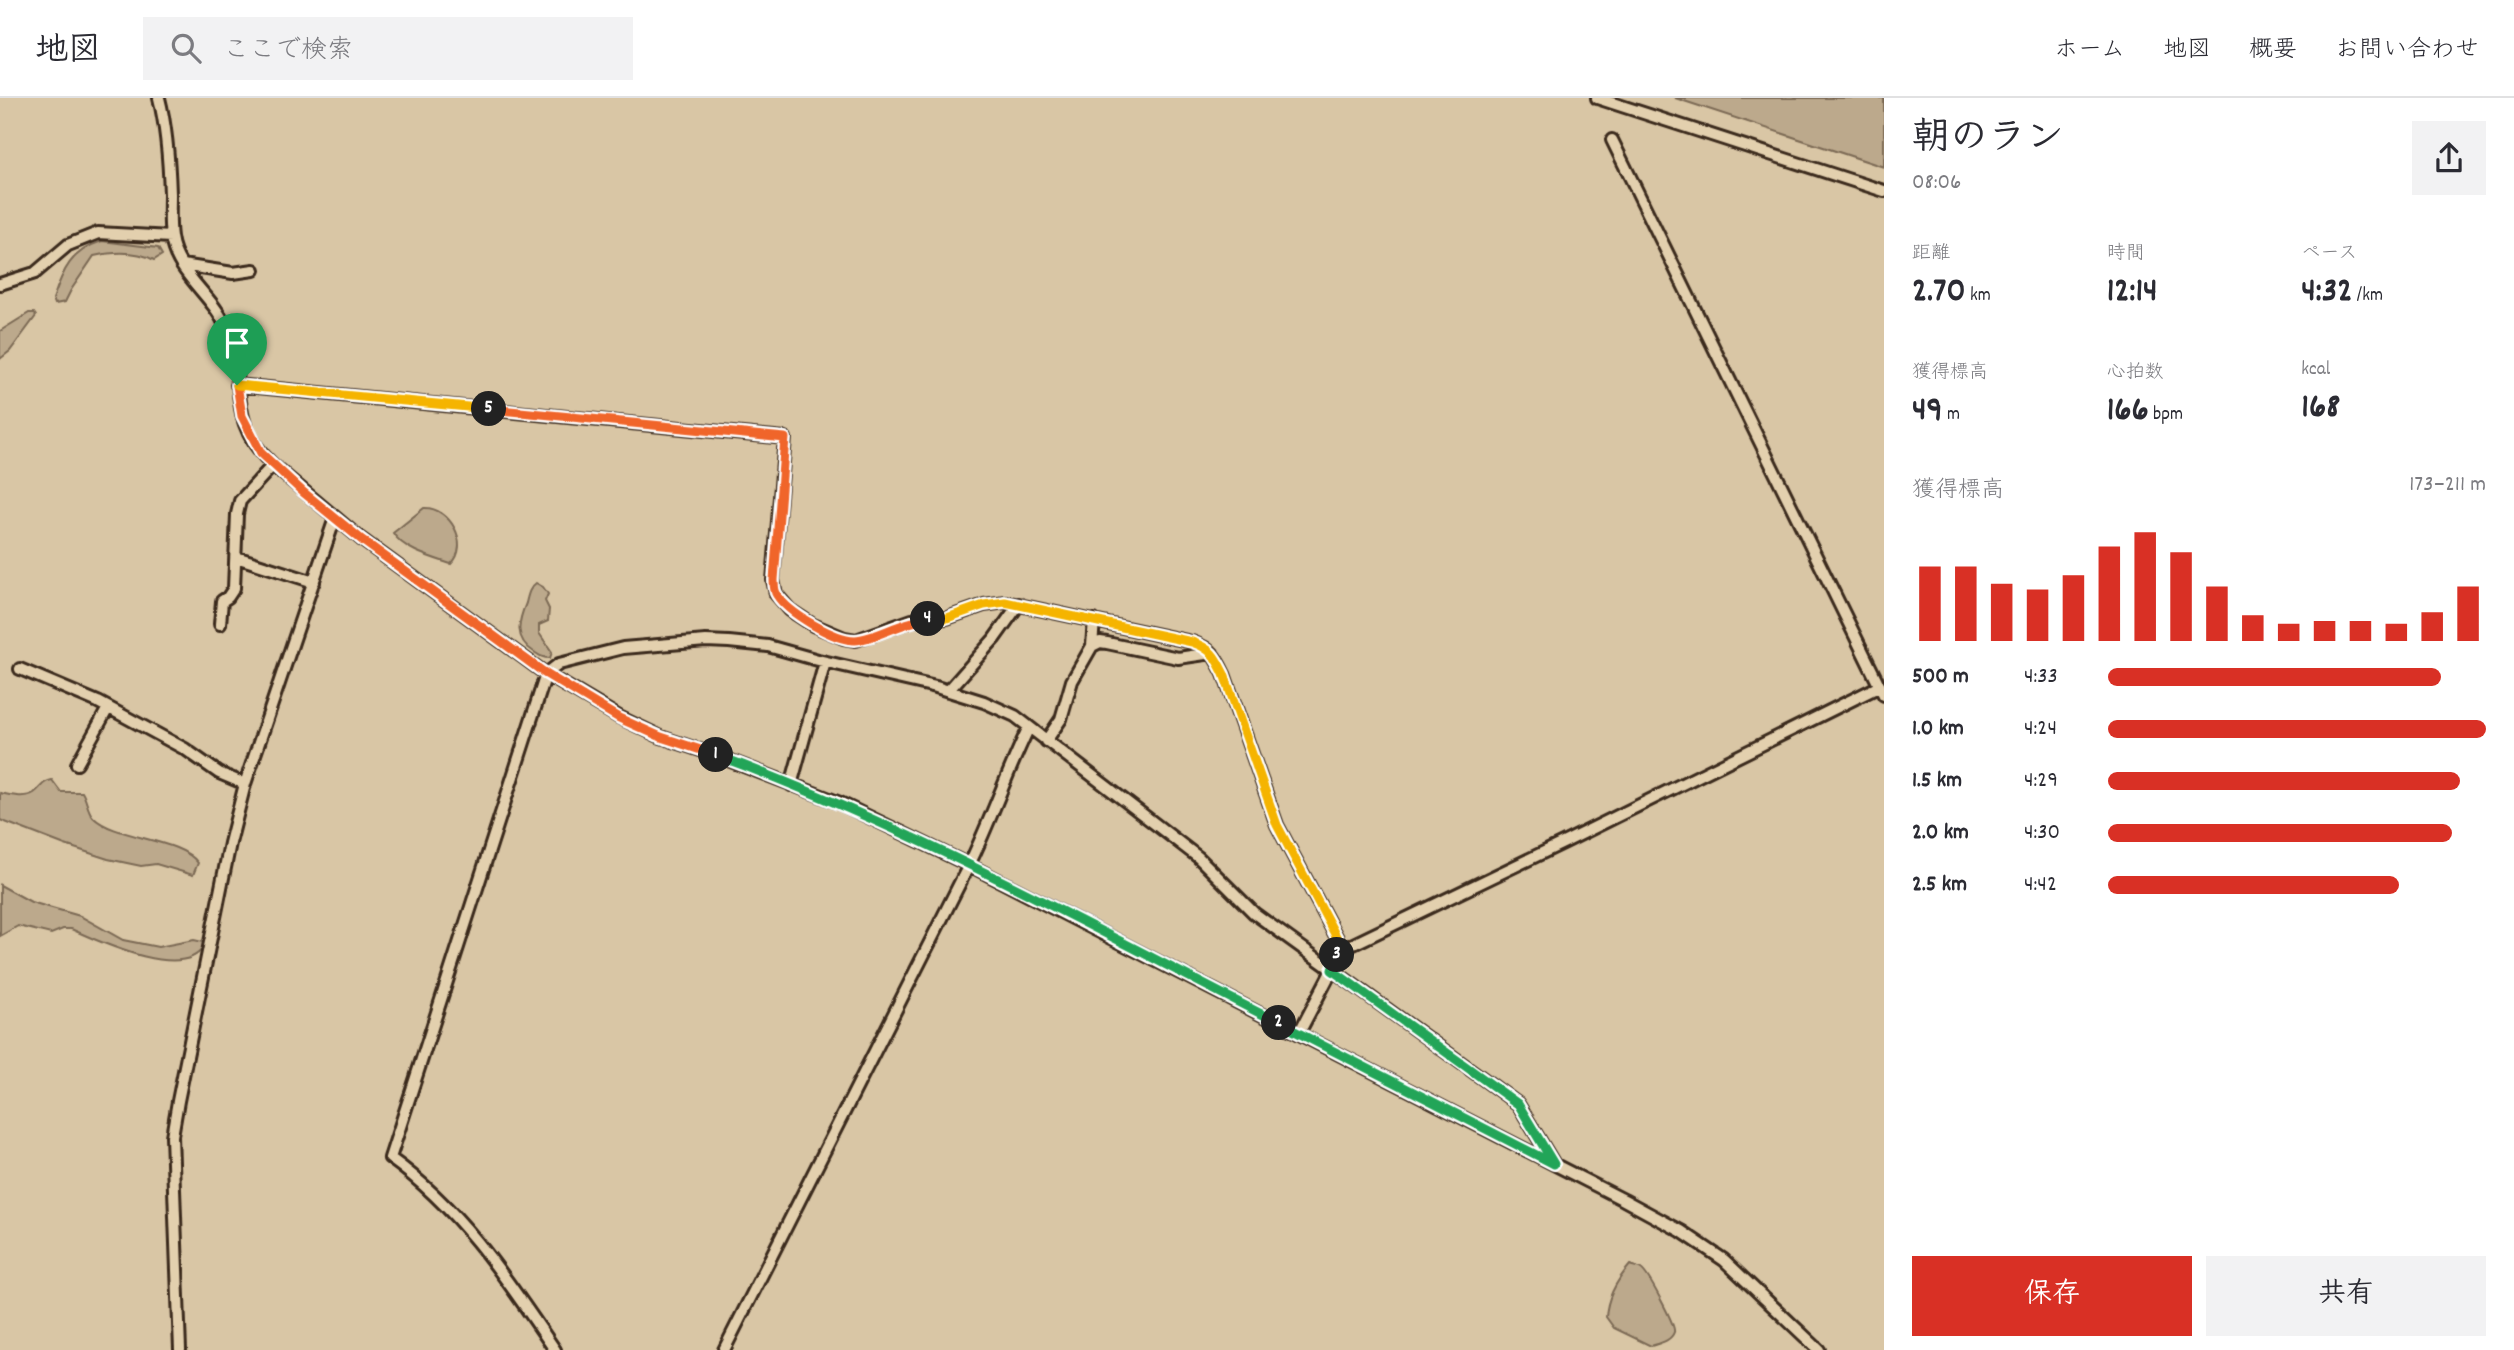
<!DOCTYPE html>
<html lang="ja">
<meta charset="utf-8">
<style>
:root{--surface:#fff;--page:#f2f2f3;--text:#2b2b33;--muted:#7c7c81;--line:#e1e1e2;--accent:#d93025}
body{margin:0;font-family:Dekko,"Klee One",sans-serif;background:var(--page);color:var(--text);height:100vh;display:flex;flex-direction:column;font-size:26px;white-space:nowrap}
*{box-sizing:border-box;margin:0}
p{font-size:23px;color:var(--muted)}
.icon{flex:none;width:38px;height:38px;fill:none;stroke:currentColor;stroke-width:2;stroke-linecap:round;stroke-linejoin:round}
.map{position:relative;flex:1;overflow:hidden}
.drawer{display:flex;flex-direction:column;background:var(--surface);width:630px}
.drawer>*{flex:none}
.pin{position:absolute;display:grid;place-items:center;width:60px;height:60px;color:#fff;margin:-72px -30px;border-radius:50% 50% 50% 0;rotate:-45deg;box-shadow:0 0 7px #0007}
.pin .icon{rotate:45deg}
.km{position:absolute;width:35px;height:35px;margin:-18px;border-radius:50%;background:#222;color:#fff;font-size:19px;line-height:35px;text-align:center}
.round{display:grid;place-items:center;flex:none;width:74px;height:74px;border-radius:0px;background:var(--page)}
.overview{display:flex;align-items:center;justify-content:space-between;height:119px;padding:0 28px}
h1{font-size:38px;font-weight:700;line-height:52px}
.figures{display:grid;grid-template-columns:repeat(3,1fr);gap:10px;height:119px;padding:7px 28px}
.figures div{display:grid;align-content:center}
.figures b{font-size:35px;font-weight:700}
.figures small{font-size:19px;font-weight:400}
.figures p{font-size:19px}
.chart{height:196px;padding:14px 28px}
.chart p{display:flex;justify-content:space-between}
.chart svg{width:100%;height:126px;margin-top:7px;stroke:var(--accent);stroke-width:6}
.primary-button{display:flex;gap:14px;margin-top:auto;padding:14px 28px}
.primary-button a{flex:1;height:80px;border-radius:0px;background:var(--accent);color:#fff;font-size:28px;font-weight:700;line-height:80px;text-align:center}
.primary-button a+a{background:var(--page);color:var(--text)}
ul{padding:0 28px;list-style:none;font-size:23px}
li{display:grid;grid-template-columns:112px 84px 1fr;align-items:center;height:52px}
li i{height:18px;border-radius:9px;background:var(--accent)}
header{display:flex;align-items:center;gap:42px;box-sizing:border-box;height:98px;padding:0 35px;background:var(--surface);border-bottom:2px solid var(--line)}
header strong{font-size:33px}
nav{display:flex;gap:38px;margin-inline-start:auto;font-size:24px}
.search{width:490px;height:63px;background:var(--page);display:flex;align-items:center;gap:18px;box-sizing:border-box;padding:0 24px;border-radius:0px;color:var(--muted);font-size:26px}
main{display:flex;flex:1;min-height:0}
.map>svg:first-child{display:block}
.green{fill:#bca98c;stroke:#7c6a55;stroke-width:2}
.lines{fill:none;stroke-linecap:round;stroke-linejoin:round}
.minor-casing{stroke:#3b2a1e;stroke-width:16}
.minor{stroke:#e3d0ae;stroke-width:10}
.split-1-casing{stroke:#fff;stroke-width:14}
.split-2-casing{stroke:#fff;stroke-width:14}
.split-3-casing{stroke:#fff;stroke-width:14}
.split-4-casing{stroke:#fff;stroke-width:14}
.split-5-casing{stroke:#fff;stroke-width:14}
.split-6-casing{stroke:#fff;stroke-width:14}
.split-1{stroke:#f0652b;stroke-width:9}
.split-2{stroke:#22a559;stroke-width:9}
.split-3{stroke:#22a559;stroke-width:9}
.split-4{stroke:#f5b400;stroke-width:9}
.split-5{stroke:#f0652b;stroke-width:9}
.split-6{stroke:#f5b400;stroke-width:9}
</style>
<header>
<strong>地図</strong>
<div class="search"><svg class="icon" aria-label="search" viewBox="0 0 24 24"><circle cx="10" cy="10" r="6"/><path d="M15 15l6 6"/></svg>ここで検索</div>
<nav><a>ホーム</a><a>地図</a><a>概要</a><a>お問い合わせ</a></nav>
</header>
<main>
<div class="map">
<svg width="1884" height="1252" viewBox="0 0 1884 1252">
<rect width="100%" height="100%" fill="#d9c6a5"/>
<filter id="ink" filterUnits="userSpaceOnUse"><feTurbulence type="fractalNoise" baseFrequency=".0143" numOctaves="2"/><feDisplacementMap in="SourceGraphic" scale="14" xChannelSelector="R" yChannelSelector="G"/><feConvolveMatrix kernelMatrix="1 2 1 2 8 2 1 2 1" color-interpolation-filters="sRGB"/></filter>
<g filter="url(#ink)">
<path class="green" d="M1675,0H1884V69Z
M102,143L158,150L162,157L154,162C137,153 113,154 94,158L71,192L65,204L55,206L53,201C63,172 71,153 102,143Z
M29,215H34L36,218L10,253L0,261V233Z
M424,410C450,409 471,447 451,466C433,460 403,452 393,435Z
M536,485L543,489L548,496L545,503L549,511L548,523L539,527V535L552,554L550,560C543,560 540,558 534,554C514,541 518,524 526,505C528,497 529,490 536,485Z
M52,682L61,694H82C87,702 87,712 93,719C114,741 180,740 198,765L193,777L156,766L141,768L108,761L65,747L0,722V695C11,697 24,701 34,695C42,689 42,684 52,682Z
M0,787L31,804L80,818L123,842L158,849L194,842L203,844L204,848C184,884 98,843 71,831H63L51,836L18,828L0,838Z
M1630,1167C1632,1168 1640,1170 1641,1171C1648,1175 1676,1228 1674,1234C1671,1243 1660,1245 1651,1248L1614,1230L1606,1219C1607,1200 1617,1182 1630,1167Z"/>
<g class="lines">
<g class="minor-casing">
<path id="minor" d="M159,0C167,31 169,64 170,96C170,110 169,125 171,139C176,176 212,196 226,229C249,281 223,321 273,367L361,441L428,490L546,576L619,619L661,639L718,658L840,705L969,767L1624,1102L1681,1133L1724,1162L1819,1252
M1597,0L1884,93
M1612,42L1884,597
M182,167L233,175L254,172
M0,186L35,175L68,147L98,135L171,139
M237,287L785,340L773,482L776,496L790,512L813,527L844,540L856,542L912,522L947,520L984,507L1005,504L1192,544C1212,551 1215,558 1224,576L1277,727L1337,840L1339,853L1332,872L1299,935
M236,459L314,484
M220,526L222,503L228,499L234,490L237,416L240,403L273,367
M1092,548L1100,544L1107,545L1178,560L1212,555
M20,571L98,604L185,651L219,675L245,686
M948,593L994,541L1019,506
M1046,643L1061,621L1072,583L1092,548L1094,522
M77,666L108,610
M791,687L825,564
M1339,853L1565,744L1880,588
M180,1252L172,1038L178,1003L230,745L245,686L335,420
M555,1252C506,1180 461,1111 390,1060L546,576L559,566L623,550L706,543L729,544L768,548L818,562L936,589L984,604L1015,618L1198,759L1254,815L1518,1006L1554,1066
M724,1252L969,767C991,722 1007,674 1029,629"/>
</g>
<use href="#minor" class="minor"/>
</g>
</g>
<g class="lines" filter="url(#ink)">
<g class="split-1-casing">
<path id="split-1" d="M237,287L242,318L261,355L303,394L362,442L546,576L619,620L661,639L716,657"/>
</g>
<g class="split-2-casing">
<path id="split-2" d="M716,657C912,729 1094,831 1279,925"/>
</g>
<g class="split-3-casing">
<path id="split-3" d="M1279,925L1554,1066L1518,1006L1332,872L1337,857"/>
</g>
<g class="split-4-casing">
<path id="split-4" d="M928,521L947,520L984,507L1005,504L1192,544C1212,551 1215,558 1224,576L1277,727L1337,840L1339,853L1337,857"/>
</g>
<g class="split-5-casing">
<path id="split-5" d="M489,311L785,340L774,482C774,487 774,493 777,497C788,515 834,542 855,542C876,541 902,523 928,521"/>
</g>
<g class="split-6-casing">
<path id="split-6" d="M237,287L489,311"/>
</g>
<use href="#split-1" class="split-1"/>
<use href="#split-2" class="split-2"/>
<use href="#split-3" class="split-3"/>
<use href="#split-4" class="split-4"/>
<use href="#split-5" class="split-5"/>
<use href="#split-6" class="split-6"/>
</g>
</svg>
<div class="pin" style="left:237px;top:287px;background:#1e9e55"><svg class="icon" aria-label="arrive" viewBox="0 0 24 24"><path d="M6 21V4h12l-3 4 3 4H6"/></svg></div>
<b class="km" style="left:716px;top:657px">1</b>
<b class="km" style="left:1279px;top:925px">2</b>
<b class="km" style="left:1337px;top:857px">3</b>
<b class="km" style="left:928px;top:521px">4</b>
<b class="km" style="left:489px;top:311px">5</b>
</div>
<section class="drawer">
<div class="overview"><div><h1>朝のラン</h1><p>08:06</p></div><a class="round"><svg class="icon" aria-label="share" viewBox="0 0 24 24"><path d="M12 15V3M7 8l5-5 5 5M5 13v7h14v-7"/></svg></a></div>
<div class="figures">
<div><p>距離</p><b>2.70<small> km</small></b></div>
<div><p>時間</p><b>12:14</b></div>
<div><p>ペース</p><b>4:32<small> /km</small></b></div>
</div>
<div class="figures">
<div><p>獲得標高</p><b>49<small> m</small></b></div>
<div><p>心拍数</p><b>166<small> bpm</small></b></div>
<div><p>kcal</p><b>168</b></div>
</div>
<div class="chart"><p><span>獲得標高</span>173–211 m</p>
<svg viewBox="0 0 160 44" preserveAspectRatio="none"><path d="M5 44V18M15 44V18M25 44V24M35 44V26M45 44V21M55 44V11M65 44V6M75 44V13M85 44V25M95 44V35M105 44V38M115 44V37M125 44V37M135 44V38M145 44V34M155 44V25"/></svg>
</div>
<ul>
<li><b>500 m</b>4:33<i style="width:88%"></i></li>
<li><b>1.0 km</b>4:24<i style="width:100%"></i></li>
<li><b>1.5 km</b>4:29<i style="width:93%"></i></li>
<li><b>2.0 km</b>4:30<i style="width:91%"></i></li>
<li><b>2.5 km</b>4:42<i style="width:77%"></i></li>
</ul>
<div class="primary-button"><a>保存</a><a>共有</a></div>
</section>
</main>
